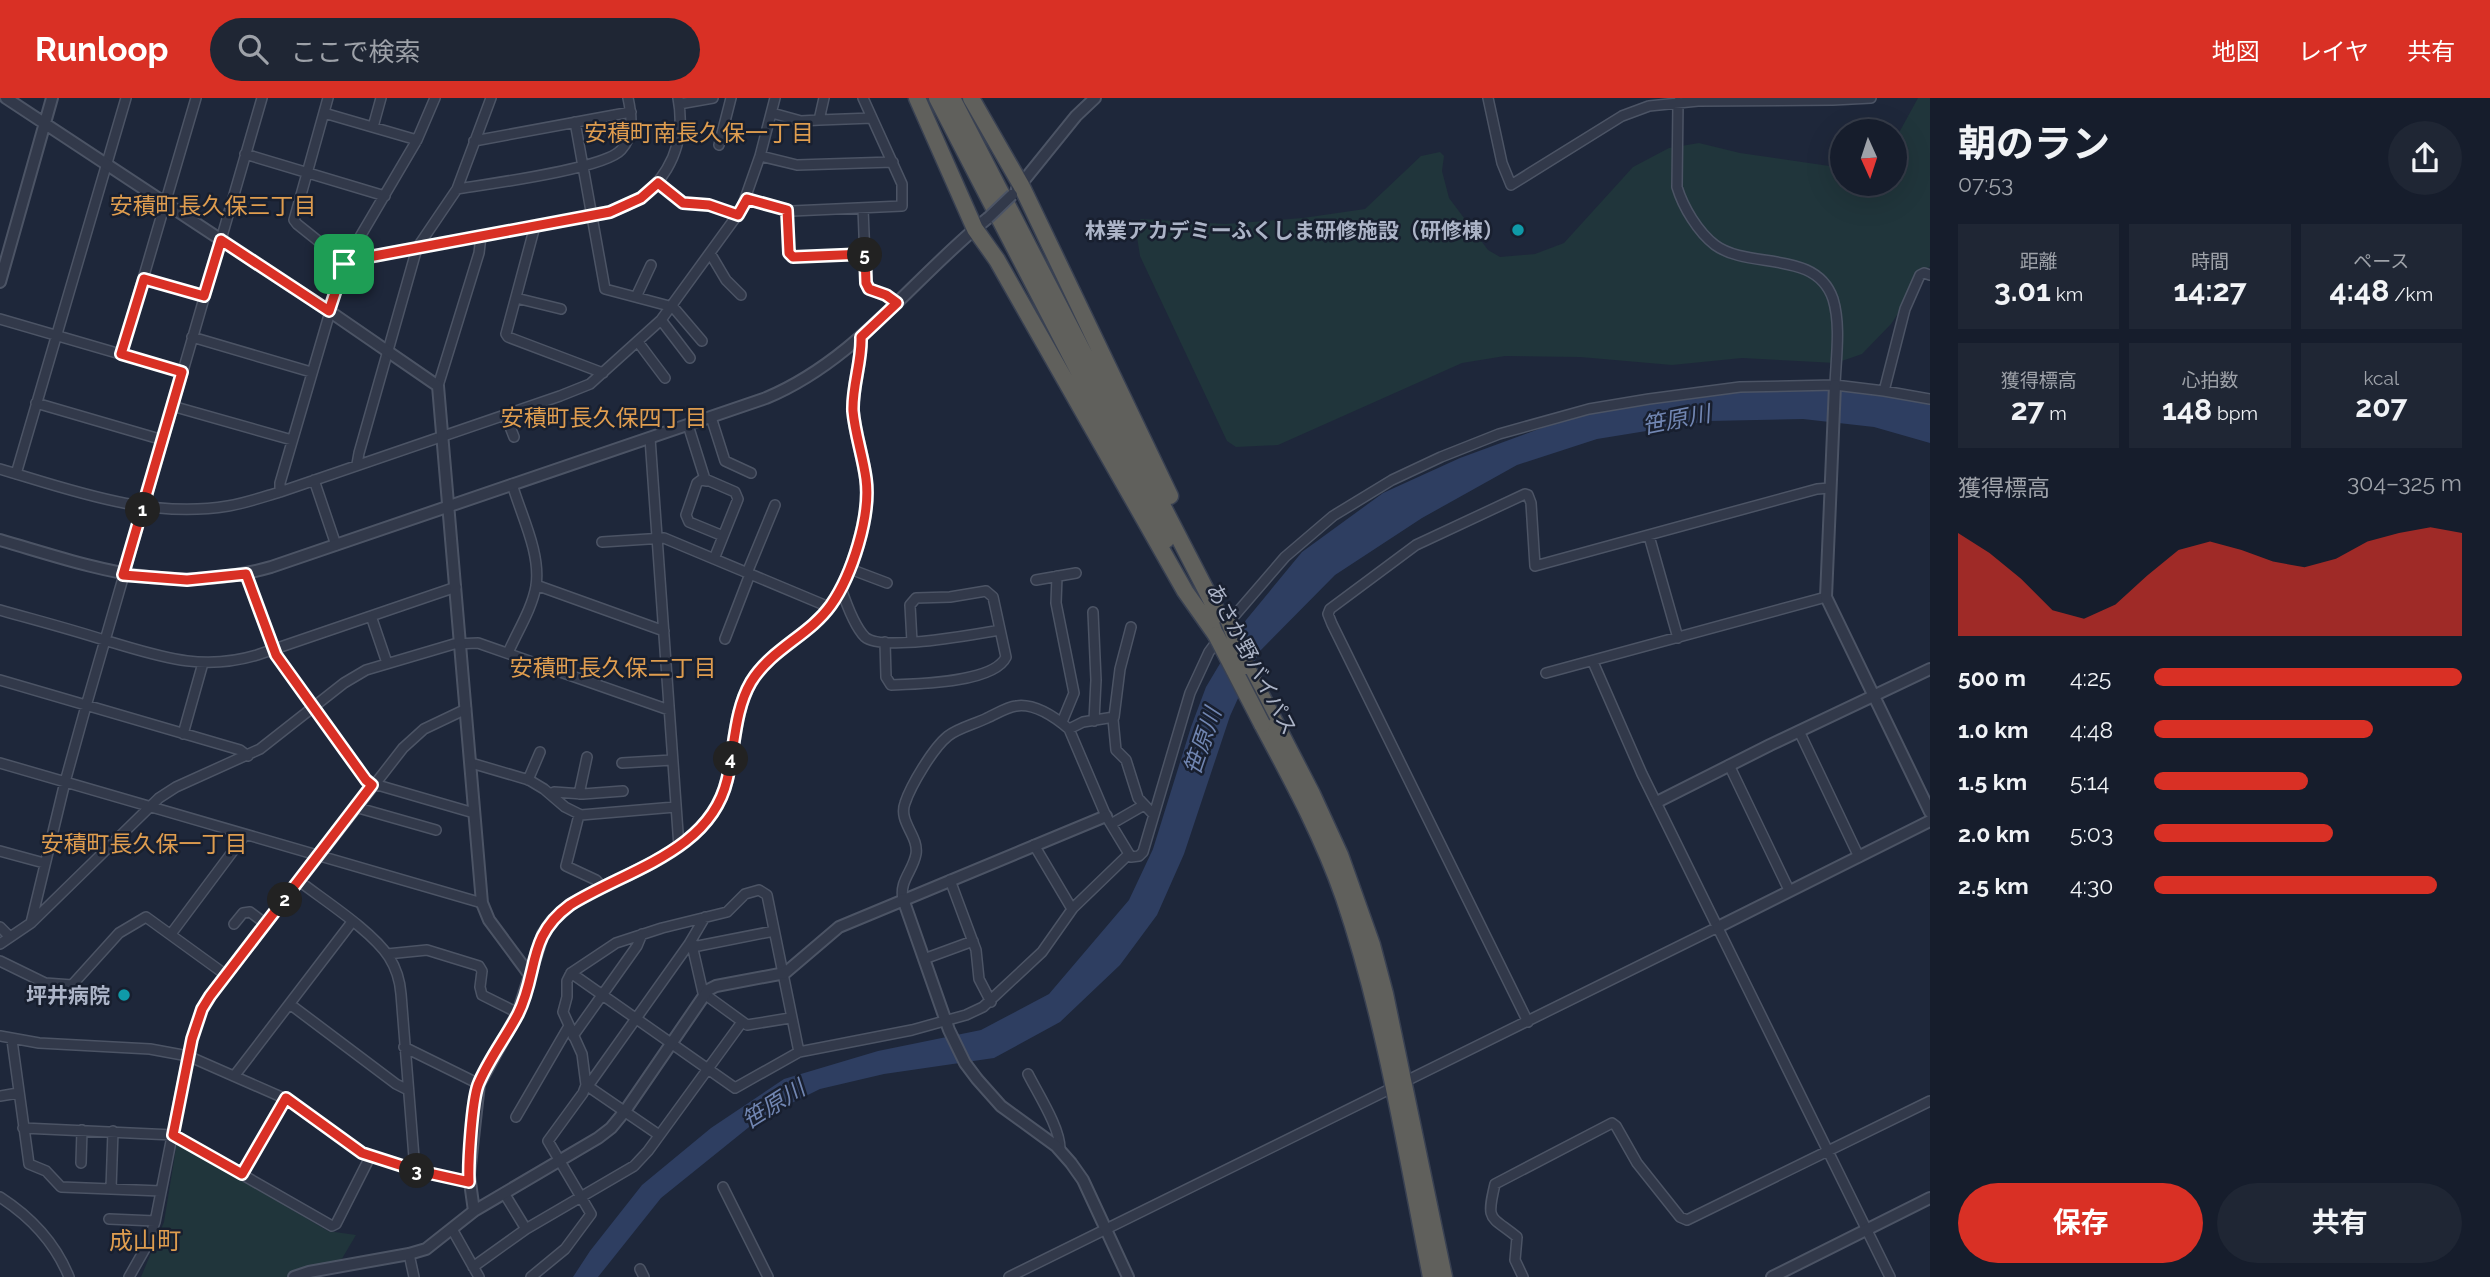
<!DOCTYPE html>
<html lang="ja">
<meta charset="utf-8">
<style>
:root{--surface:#161d2c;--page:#1f2634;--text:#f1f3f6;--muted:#9ea2a9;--line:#353b48;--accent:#d93025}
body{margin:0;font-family:Raleway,"Noto Sans JP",sans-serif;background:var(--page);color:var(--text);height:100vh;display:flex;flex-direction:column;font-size:26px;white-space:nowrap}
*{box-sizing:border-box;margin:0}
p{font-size:23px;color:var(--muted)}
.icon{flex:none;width:38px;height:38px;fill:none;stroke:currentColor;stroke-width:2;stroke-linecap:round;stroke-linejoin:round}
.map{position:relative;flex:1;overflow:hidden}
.details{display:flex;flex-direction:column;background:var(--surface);width:560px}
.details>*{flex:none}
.needle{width:46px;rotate:177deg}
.tools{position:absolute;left:1830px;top:21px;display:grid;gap:14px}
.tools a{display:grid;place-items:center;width:77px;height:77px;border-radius:50%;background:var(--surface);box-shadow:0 7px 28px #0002,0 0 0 2px var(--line);font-size:35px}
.pin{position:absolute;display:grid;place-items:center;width:60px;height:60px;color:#fff;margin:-30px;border-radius:14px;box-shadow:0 4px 10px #0006}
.km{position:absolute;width:35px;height:35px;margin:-18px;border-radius:50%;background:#222;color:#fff;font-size:19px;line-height:35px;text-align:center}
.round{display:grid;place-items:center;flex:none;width:74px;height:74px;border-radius:37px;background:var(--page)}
.summary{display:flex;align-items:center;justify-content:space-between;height:119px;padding:0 28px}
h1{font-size:38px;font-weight:700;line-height:52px}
.figures{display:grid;grid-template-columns:repeat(3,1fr);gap:10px;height:119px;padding:7px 28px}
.figures div{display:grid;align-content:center;border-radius:0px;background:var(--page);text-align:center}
.figures b{font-size:30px;font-weight:700}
.figures small{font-size:19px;font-weight:400}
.figures p{font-size:19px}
.chart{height:196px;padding:14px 28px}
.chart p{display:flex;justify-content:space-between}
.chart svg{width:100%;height:126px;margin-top:7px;fill:var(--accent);opacity:.7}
.button{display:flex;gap:14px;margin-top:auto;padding:14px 28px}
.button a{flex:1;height:80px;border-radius:42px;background:var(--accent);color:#fff;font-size:28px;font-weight:700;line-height:80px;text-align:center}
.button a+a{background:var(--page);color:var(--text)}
ul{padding:0 28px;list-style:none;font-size:23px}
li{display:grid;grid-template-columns:112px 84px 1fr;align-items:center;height:52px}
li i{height:18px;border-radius:9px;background:var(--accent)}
header{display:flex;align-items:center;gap:42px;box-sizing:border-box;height:98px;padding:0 35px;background:var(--accent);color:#fff}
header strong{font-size:33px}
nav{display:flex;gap:38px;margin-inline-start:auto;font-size:24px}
.search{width:490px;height:63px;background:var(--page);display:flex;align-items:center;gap:18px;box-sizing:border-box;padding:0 24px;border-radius:38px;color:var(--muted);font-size:26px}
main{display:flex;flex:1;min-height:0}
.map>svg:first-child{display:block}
.green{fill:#20353b}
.water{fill:#2e3e61}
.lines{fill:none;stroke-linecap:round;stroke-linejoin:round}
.minor-casing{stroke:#4c5465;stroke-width:12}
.tertiary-casing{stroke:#4c5465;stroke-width:14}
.trunk-casing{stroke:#394152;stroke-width:19}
.minor{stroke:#32394a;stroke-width:9}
.tertiary{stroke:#32394a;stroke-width:10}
.trunk{stroke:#60605c;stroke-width:16}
.tertiary-bridge-casing{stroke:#4c5465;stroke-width:14;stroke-linecap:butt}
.trunk-bridge-casing{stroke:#394152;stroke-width:19;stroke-linecap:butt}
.tertiary-bridge{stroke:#32394a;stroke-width:10}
.trunk-bridge{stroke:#60605c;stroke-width:16}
.route-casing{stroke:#fff;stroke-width:14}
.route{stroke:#d93025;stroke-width:9}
.culture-dot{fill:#0f9aa8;stroke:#181f2f;stroke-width:2.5}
.labels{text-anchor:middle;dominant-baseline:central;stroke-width:5;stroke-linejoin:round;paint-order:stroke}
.poi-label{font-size:21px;font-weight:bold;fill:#acb4c7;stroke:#181f2f;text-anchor:end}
.street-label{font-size:21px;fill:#acb4c7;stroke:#181f2f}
.neighbourhood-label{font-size:23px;fill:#df9d4f;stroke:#181f2f}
.water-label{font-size:23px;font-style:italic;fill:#7186b2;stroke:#181f2f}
.quarter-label{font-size:24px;fill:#df9d4f;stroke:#181f2f}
</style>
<header>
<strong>Runloop</strong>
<div class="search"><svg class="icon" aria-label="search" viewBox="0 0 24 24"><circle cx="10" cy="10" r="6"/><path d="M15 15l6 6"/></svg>ここで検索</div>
<nav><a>地図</a><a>レイヤ</a><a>共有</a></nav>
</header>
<main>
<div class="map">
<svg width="1930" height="1179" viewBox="0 0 1930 1179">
<rect width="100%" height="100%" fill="#1e273a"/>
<path class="green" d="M1918,0H1930V168L1891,226L1862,256L1836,265L1742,260L1672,267L1580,259L1505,258L1462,265L1278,347L1236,349L1227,343L1140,158L1135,126L1141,121L1225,126L1303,120L1365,111L1421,58L1440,54L1444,58L1442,73L1449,100L1488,152L1500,159L1535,156L1564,145L1633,69L1669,50L1699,45L1740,55L1843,70V86H1895V42Z
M177,1044L328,1133L356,1137L340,1164L297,1173L289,1179H141L164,1124Z"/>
<path class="water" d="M1801,286L1883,294L1930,306V345L1874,329L1803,321L1708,323L1597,341L1517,367L1422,420L1335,477L1259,554L1230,618L1184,756L1157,817L1120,867L1060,924L994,960L884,976L820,991L759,1021L661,1100L598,1179H573L590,1153L642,1087L711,1030L784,981L878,953L981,932L1049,896L1129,802L1153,751L1191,629L1206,589L1246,522L1302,454L1383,395L1460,360L1585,314L1680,296Z"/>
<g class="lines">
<g class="minor-casing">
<path id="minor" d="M328,0L294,122L297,126L337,158L349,162L610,114C661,99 688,52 678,0
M1488,0L1502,65L1511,87L1622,18L1649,8L1698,3L1833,2L1871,0
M1678,4L1677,89C1683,109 1698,134 1715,147C1749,172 1816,151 1833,201C1841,227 1836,260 1835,287
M679,6L713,0
M324,15L417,42
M772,15L801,23L819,22L824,0
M819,22L872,20
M575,24L605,191L673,209L702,243
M373,29L381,0
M474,43L631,14
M719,47L731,0
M245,56L385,98
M760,58L797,67L893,64
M658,85L683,105L709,107L738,117
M457,91C488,86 604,71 621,52C634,38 632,18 628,0
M747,101L792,113L902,108V86L863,0
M863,110L866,187C872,195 888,197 897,205
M787,112L789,153L793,159L865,156
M535,128L506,236L508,239L603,275
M710,155L726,182L741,197
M144,181L204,198
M636,199L651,167
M516,200L561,211
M0,221L182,274
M661,222L690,260
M192,239L311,274
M638,244L665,280
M121,256L196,0
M438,288L479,155L481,138
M1884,293L1905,211L1920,177L1924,175L1930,177
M36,305L163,342
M172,308L292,342
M505,316L514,339
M711,319L725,363L751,375
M688,327L705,381L735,394L738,401L714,461
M650,340L679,749
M357,366L359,355L417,150L457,91L491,0
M0,371C74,393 149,421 228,408C246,405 263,399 280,394L560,298L590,286L661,222L741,112L760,58L775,0
M16,376L126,0
M314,382L336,447
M707,383L701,382L697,385L686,417L689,424L723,438
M280,394V385L344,166L417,42L435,0
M1649,438L1678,540
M602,444L664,440L829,509
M850,471L887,485
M747,475L775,407
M246,476L276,557L367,684L474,715
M1057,478L1056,505L1074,595L1062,624
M1036,482L1076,475
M536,487L664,533
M841,490C846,505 854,528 865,539C882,554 976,536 1000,532
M0,512C35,522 70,531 104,542C159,558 200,574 257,557L456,489
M1093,514L1096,582L1094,623
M371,518L387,565
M1229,524L1285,459L1333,418L1392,382L1441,359L1499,336L1589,311L1649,301L1740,289L1835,287L1884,293L1930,301
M725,541L750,476
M885,544L886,579L891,587C916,586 994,585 1006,559L993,499L986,493L950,499L916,500L910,507L912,544
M508,555C517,534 532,511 536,488C541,455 521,417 512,386
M1593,564L1642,676L1890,1179
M1546,575L1826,499
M0,582L240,652L248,658
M1113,621L1116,652L1126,662L1138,700L1153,716
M1069,631L1083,624L1114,619L1120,571L1131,529
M1799,633L1859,759
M183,636L203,565
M0,665L482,805
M471,665L529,682L544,691L565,709L581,717L675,709
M622,665L672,662
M1729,667L1789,792
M528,682L540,654
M550,696L554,694L583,696L623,693
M579,696L587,659
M355,709L436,732
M579,717L566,768L596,782L602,789
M1111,726L1144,707
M1034,747L1072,811
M0,753L44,765
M950,782L976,852L979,881L991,904
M299,783C325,803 372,833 389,859C396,870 400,883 401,896L415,1072
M903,801C899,783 913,773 916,756C919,738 898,724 905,705C911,687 933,650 948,638C958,630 975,626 987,620C996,616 1007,609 1016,608C1035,605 1056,620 1069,631L1106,718L1129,756L1131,759L1139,758L1143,754L1190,595L1209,554L1220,539
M31,825L65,684L86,608L262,0
M234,826L243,815L250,814L266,826
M0,829L10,839
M171,836L245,737
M0,846L31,825L159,700L176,689L260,651L344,585L366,572L454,546L478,545L669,612
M690,846L698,848L774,833
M692,847L703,895L747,927L790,920
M387,856L427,852L479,868L482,873L480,889L482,897L518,915
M924,861L973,843
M0,863L45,885L72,887L119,835L146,819L226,877
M571,875L735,990L799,954L912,932L966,917L983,909L1042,854L1073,810L1129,756
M291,907L396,986L408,992
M1528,924L1332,526L1328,516L1330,511L1416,447L1525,396L1528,397L1531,405L1535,468L1817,391L1830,390
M0,938L39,945L150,951L188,958L286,1001L362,1055L415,1072L469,1084
M573,938L637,848L642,836
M12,942L29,1066L46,1073L61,1089L161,1093
M404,949L479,986
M1028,976C1038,996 1061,1031 1060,1052
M235,977L352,824
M586,987L659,1037
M588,988L689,846L705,819
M0,998L18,995
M516,1019L569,928
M23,1030L173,1037L332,1128L336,1126L370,1059
M81,1065L82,1032
M242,1076L286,1001
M723,1089L768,1179
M111,1091L113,1033
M504,1095L526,1131
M0,1099C31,1119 55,1144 69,1179
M109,1121L155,1123
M452,1131L479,1179
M409,1156L414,1179
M473,1169L526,1131L634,1068L648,1053L742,924
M640,1171L644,1179
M129,1179L146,1149L155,1124L188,958L196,927L205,905L403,650L424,631L466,611
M531,1179L565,1151L591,1116L548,1043L583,995L586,987L582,956L563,914L567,899V883L571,875L616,845L662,830L727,814L745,796L759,792L767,797L799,954
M1009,1179L1718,829
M1523,1179L1515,1162L1517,1139C1490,1117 1486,1124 1495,1086L1612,1025L1616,1028L1637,1065L1680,1119L1687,1122L1930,1003"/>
</g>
<g class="tertiary-casing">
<path id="tertiary" d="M6,0L329,213L438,288L482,805L489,822L529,876
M1017,91L1076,18L1095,0
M0,184L52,0
M1835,287L1826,499L1930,714
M0,442C97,470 168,498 271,469L766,300C857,262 913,180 988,120
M1657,704L1770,647L1930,571
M903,801L949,932L965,965L977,981L1001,1008L1056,1048L1071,1065L1083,1082L1128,1179
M1718,829L1930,723
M474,1113L469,1077L479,986L518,915L543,836L552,823L570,807C626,772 709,755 727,682C735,650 734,613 751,584C772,550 809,538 831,507C852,477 871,418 866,381C863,358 855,336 853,313C852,288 862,264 861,239
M294,1179L309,1174L409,1156L426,1151L474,1113L598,1040L611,1030L625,1013L708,892L716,888L785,875L839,829L1106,718
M1772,1179L1930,1100"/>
</g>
<g class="trunk-casing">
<path id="trunk" d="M917,0L975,131L997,162L1185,493L1216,537
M937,0L1166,442
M952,0L1223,525
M971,0L1021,87L1170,398
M1246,568L1312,696L1340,757L1372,847L1385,896L1444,1179
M1262,626C1292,682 1323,739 1344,800C1385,921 1406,1053 1431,1179"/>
</g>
<use href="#minor" class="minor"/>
<use href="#tertiary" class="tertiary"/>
<use href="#trunk" class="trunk"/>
<g class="tertiary-bridge-casing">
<path id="tertiary-bridge" d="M988,120L1012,97"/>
</g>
<g class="trunk-bridge-casing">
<path id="trunk-bridge" d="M1228,521L1246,568
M1216,537L1262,626"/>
</g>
<use href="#tertiary-bridge" class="tertiary-bridge"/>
<use href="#trunk-bridge" class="trunk-bridge"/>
</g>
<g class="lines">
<g class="route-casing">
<path id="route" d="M658,85L683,105L709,107L738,117L747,101L787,112L789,155L793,159L865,156L866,185L869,191L886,197L897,205L861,239C862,264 852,288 853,313C855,336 863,358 866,381C871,418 852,477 831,507C809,538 772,550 751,584C734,613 735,650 727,682C710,754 626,772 570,807C526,839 539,874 518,916C506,939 488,962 478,987C472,1004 468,1064 469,1084L415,1072L362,1055L286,1000L242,1076L173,1037L192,941L202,911L210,898L372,687L366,682L276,557L246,476L187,482L123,477L182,274L121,256L144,181L204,198L221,142L329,213L346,162L358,161L610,114L641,100Z"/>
</g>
<use href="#route" class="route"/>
</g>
<g class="culture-dot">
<circle cx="1518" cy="132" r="7"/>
<circle cx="124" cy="897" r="7"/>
</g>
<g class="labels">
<g class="poi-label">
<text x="1504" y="132">林業アカデミーふくしま研修施設（研修棟）</text>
<text x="110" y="897">坪井病院</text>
</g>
<g class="street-label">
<text transform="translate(1252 561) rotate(62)">あさか野バイパス</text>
</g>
<g class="neighbourhood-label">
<text x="699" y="34">安積町南長久保一丁目</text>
<text x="213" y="107">安積町長久保三丁目</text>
<text x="604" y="319">安積町長久保四丁目</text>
<text x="613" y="569">安積町長久保二丁目</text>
<text x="144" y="745">安積町長久保一丁目</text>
</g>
<g class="water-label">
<text transform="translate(1676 321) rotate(-11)">笹原川</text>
<text transform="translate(1202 643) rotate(-71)">笹原川</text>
<text transform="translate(773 1006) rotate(-32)">笹原川</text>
</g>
<g class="quarter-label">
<text x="145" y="1142">成山町</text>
</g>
</g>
</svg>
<div class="tools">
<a><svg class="needle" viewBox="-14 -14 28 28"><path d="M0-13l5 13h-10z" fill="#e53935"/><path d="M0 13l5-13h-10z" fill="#9ea2a9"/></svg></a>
</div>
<div class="pin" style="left:344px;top:166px;background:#1e9e55"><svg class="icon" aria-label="arrive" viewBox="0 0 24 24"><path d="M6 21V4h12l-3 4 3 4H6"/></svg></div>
<b class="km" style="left:143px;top:412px">1</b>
<b class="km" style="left:285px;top:802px">2</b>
<b class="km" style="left:417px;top:1073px">3</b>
<b class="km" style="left:731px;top:661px">4</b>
<b class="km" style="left:865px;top:157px">5</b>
</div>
<section class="details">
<div class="summary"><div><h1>朝のラン</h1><p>07:53</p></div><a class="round"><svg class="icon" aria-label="share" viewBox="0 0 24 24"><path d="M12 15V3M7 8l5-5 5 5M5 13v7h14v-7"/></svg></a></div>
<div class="figures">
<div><p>距離</p><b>3.01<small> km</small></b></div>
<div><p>時間</p><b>14:27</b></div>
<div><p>ペース</p><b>4:48<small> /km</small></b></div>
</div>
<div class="figures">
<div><p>獲得標高</p><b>27<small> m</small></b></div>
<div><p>心拍数</p><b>148<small> bpm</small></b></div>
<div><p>kcal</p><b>207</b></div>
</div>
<div class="chart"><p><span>獲得標高</span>304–325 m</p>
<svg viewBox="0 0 160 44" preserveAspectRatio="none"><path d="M0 44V8L10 15L20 24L30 35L40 38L50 33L60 23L70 14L80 11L90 14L100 18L110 20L120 17L130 11L140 8L150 6L160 8V44z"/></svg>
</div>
<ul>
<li><b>500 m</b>4:25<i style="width:100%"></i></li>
<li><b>1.0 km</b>4:48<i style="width:71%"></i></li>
<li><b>1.5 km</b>5:14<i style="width:50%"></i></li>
<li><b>2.0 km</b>5:03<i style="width:58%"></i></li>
<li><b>2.5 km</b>4:30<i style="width:92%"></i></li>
</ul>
<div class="button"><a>保存</a><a>共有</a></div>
</section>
</main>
